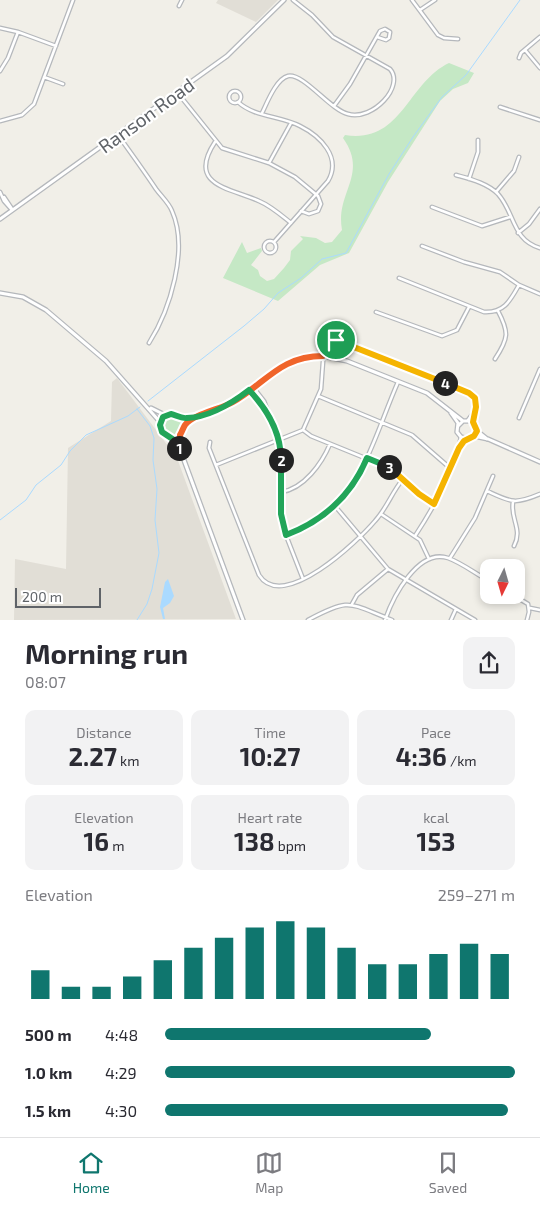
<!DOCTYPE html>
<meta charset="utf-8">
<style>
:root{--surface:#fff;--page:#f2f2f3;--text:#2b2b33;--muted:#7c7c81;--line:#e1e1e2;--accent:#0f766e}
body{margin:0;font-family:"Exo 2",sans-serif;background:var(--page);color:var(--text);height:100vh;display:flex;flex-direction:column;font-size:19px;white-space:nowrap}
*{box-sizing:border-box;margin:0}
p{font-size:16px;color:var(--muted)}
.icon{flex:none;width:28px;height:28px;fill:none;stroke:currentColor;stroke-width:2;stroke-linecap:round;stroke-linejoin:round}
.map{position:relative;height:620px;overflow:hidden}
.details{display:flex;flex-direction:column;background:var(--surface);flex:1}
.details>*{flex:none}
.needle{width:32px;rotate:185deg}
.controls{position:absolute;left:480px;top:559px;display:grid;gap:10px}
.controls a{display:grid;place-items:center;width:45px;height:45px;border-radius:10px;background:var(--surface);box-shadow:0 2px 8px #0003;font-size:25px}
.scale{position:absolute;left:15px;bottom:12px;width:86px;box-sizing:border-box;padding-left:5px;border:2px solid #5f6368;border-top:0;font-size:14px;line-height:18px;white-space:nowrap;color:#5f6368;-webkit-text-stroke:4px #fff;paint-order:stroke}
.pin{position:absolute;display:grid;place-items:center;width:42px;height:42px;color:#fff;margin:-21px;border:2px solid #fff;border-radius:50%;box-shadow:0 1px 5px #0007}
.km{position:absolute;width:25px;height:25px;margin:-12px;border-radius:50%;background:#222;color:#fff;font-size:14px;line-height:25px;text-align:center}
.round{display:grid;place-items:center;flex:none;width:52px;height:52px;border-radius:10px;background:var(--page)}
.summary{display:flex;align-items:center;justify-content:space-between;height:85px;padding:0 25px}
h1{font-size:28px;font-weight:700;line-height:38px}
.figures{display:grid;grid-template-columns:repeat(3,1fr);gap:8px;height:85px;padding:5px 25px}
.figures div{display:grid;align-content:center;border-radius:10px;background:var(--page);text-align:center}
.figures b{font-size:25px;font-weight:700}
.figures small{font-size:14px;font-weight:400}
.figures p{font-size:14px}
.chart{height:140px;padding:10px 25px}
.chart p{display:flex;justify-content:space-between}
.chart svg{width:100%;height:90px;margin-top:5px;stroke:var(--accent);stroke-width:6}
ul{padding:0 25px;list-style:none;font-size:16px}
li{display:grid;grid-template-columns:80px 60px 1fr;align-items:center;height:38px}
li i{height:12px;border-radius:6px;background:var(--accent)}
.dock{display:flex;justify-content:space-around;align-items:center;height:70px;border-top:1px solid var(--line);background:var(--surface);font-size:14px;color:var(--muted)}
.dock a{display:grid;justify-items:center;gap:2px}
.dock .active{color:var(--accent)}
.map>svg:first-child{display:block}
.education{fill:#e1ded6}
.green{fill:#c5e8c5}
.water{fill:#aadaff}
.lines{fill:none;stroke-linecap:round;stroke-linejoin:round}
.stream{stroke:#aadaff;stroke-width:1}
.minor-casing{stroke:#b5b8bc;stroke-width:5}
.tertiary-casing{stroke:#b5b8bc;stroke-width:5.5}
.minor{stroke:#fff;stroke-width:2.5}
.tertiary{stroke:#fff;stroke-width:3}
.split-1-casing{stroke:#fff;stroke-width:10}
.split-2-casing{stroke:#fff;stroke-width:10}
.split-3-casing{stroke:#fff;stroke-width:10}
.split-4-casing{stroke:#fff;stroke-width:10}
.split-5-casing{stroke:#fff;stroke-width:10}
.split-1{stroke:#f0652b;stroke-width:6}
.split-2{stroke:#22a559;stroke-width:6}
.split-3{stroke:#22a559;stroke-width:6}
.split-4{stroke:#f5b400;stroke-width:6}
.split-5{stroke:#f5b400;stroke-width:6}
.labels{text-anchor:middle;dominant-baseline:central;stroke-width:4.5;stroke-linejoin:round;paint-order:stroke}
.street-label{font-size:19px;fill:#5f6368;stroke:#fff}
</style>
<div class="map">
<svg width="540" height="620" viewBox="0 0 540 620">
<rect width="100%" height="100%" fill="#f1efe8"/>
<path class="education" d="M218,0H278L256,22L216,3Z
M117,378L177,458L236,619L14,620L15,559L66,569L68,448L111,421L112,382Z"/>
<path class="green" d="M449,63L474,73L468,83L453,89L440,101L388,182L349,253L320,265L278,301L223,278L242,242L247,253L261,248L262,251L251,265L258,270L260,276L267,281L274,279L284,268L290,260L291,251L303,239L300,236L316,238L325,243L332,242L342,230C335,192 369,175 343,138L345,135C402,144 407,83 449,63Z
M163 426a9 9 0 1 1 18 0a9 9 0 1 1-18 0Z"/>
<path class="water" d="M168,579L174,596L170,603L163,608L165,619H163L160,607L165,582Z"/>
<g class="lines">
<path class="stream" d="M148,401L244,326L264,309L278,293L301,278L322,259L346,253L389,174L413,137L442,97L466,75L520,0
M137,409L150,426L154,438L153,460L157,489L155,520L159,553L152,589L147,604L137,620
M0,520L26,500L36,485L61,465L70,451L86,435L128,416L140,407"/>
<g class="minor-casing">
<path id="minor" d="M412,0L438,35L444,38L458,39
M179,6L182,0
M420,10L435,0
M0,28L18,32
M525,50L540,68
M519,58L521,53L540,37
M0,71L8,58L18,32L56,46
M44,77L63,84
M229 97a6 6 0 1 1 12 0a6 6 0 1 1-12 0Z
M177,92L222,148L269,163L295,177L318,196L321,204L318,211L309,214L301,211
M238,102C254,117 281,116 300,126C320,136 342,157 328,181L274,242
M334,106L350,84L380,31L385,29L390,32L389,38L386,40L377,37
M500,107L540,120
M262,113C267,103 276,79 288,76C304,73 330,110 348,114C373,121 405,86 390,69L333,37L312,15L293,0
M0,121L22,115L34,104L73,0
M118,135C131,153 144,171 156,189C161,196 169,203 172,211C189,249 170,310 149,343
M215,142C186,186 231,188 259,201C271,206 281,215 291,223
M269,163L291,123
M456,175C470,179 487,183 498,194C515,213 512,240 540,248
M469,179L478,152V140
M0,192L4,201L12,210
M496,192L514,171L519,157
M4,197L12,209
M432,207L482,226L510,217
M518,233L529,224L540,209
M264 247a6 6 0 1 1 12 0a6 6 0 1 1-12 0Z
M422,246L464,262L500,272L519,285L540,294
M399,278L484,312C504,313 510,301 519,285
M376,312L442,336L457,330L469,307
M495,359C509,338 509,332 498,311
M253,387L264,401L279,441L282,525L303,579
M249,390L266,411
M318,396L412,435L450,468
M519,418L540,369
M468,420L474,412
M303,430L311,436L392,469L422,497L433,504
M210,442L209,448L259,575C283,613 358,541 375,521C387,508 392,492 403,479
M459,448L466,439
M216,465L303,430L321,389L324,348L329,342L336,340L469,393L476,402L473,422
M487,491C511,502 514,505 540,494
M281,492C304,489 322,463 330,444
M513,502C510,519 523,529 514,546
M335,506L388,569L475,620
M381,514L420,540L429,559
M286,535C361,505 369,449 398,382
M415,536C434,507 454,471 461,437
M450,558L475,518L493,476
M513,595L528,604L529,612L527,620
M352,604L357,595L388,569
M530,608L540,610
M308,620C351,597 348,603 392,620
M385,620C393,597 418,548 448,558C462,563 476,574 489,581
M451,620L456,609"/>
</g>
<g class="tertiary-casing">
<path id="tertiary" d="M0,219L227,56L284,0
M0,293L23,297L46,310L106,361L160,422
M151,408L165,415
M451,413L458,423L457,432L461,437L469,439L476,434L477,428L471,421H463L458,426
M160 426a12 12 0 1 1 24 0a12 12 0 1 1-24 0Z
M179,417L187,418L200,416L222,407L234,401L279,367L297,359L323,356L347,361L427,393L463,421
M184,426L197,417
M477,431L487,439
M179,436L181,452
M474,436L488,439L540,462
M171,438L181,452L243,620"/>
</g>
<use href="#minor" class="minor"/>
<use href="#tertiary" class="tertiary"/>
</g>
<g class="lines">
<g class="split-1-casing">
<path id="split-1" d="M179,448L181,452L180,435C182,432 183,428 185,425C193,414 221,409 233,402C266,383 280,356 323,356L326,345L336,340"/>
</g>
<g class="split-2-casing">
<path id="split-2" d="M179,448L174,440L162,432L160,425L163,417L171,414C176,415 181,419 187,418C209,417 231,404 249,390C267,409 281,433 281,460"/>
</g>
<g class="split-3-casing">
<path id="split-3" d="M281,460V514L286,535C323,521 351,496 367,458L389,467"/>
</g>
<g class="split-4-casing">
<path id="split-4" d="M389,467L419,494L434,504L459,448L464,441L474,436L477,431L473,422L476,407L475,398L469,393L445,383"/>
</g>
<g class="split-5-casing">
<path id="split-5" d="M336,340L445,383"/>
</g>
<use href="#split-1" class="split-1"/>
<use href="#split-2" class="split-2"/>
<use href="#split-3" class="split-3"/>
<use href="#split-4" class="split-4"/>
<use href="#split-5" class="split-5"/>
</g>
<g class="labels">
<g class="street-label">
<text transform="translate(146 115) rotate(-36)">Ranson Road</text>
</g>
</g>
</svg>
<div class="controls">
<a><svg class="needle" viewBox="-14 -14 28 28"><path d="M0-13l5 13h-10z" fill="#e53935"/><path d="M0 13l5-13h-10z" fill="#7c7c81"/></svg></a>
</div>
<div class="scale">200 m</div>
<div class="pin" style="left:336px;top:340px;background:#1e9e55"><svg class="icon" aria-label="arrive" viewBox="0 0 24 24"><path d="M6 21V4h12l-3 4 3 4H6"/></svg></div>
<b class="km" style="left:179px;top:448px">1</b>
<b class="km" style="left:281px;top:460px">2</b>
<b class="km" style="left:389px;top:467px">3</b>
<b class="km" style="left:445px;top:383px">4</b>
</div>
<section class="details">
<div class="summary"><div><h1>Morning run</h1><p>08:07</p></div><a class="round"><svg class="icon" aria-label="share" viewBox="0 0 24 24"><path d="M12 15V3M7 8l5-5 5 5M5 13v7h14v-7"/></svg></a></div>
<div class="figures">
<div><p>Distance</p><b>2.27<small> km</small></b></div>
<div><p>Time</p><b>10:27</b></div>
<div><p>Pace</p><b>4:36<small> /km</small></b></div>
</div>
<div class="figures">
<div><p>Elevation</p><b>16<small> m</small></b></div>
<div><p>Heart rate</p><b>138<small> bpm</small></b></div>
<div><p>kcal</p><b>153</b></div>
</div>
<div class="chart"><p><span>Elevation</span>259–271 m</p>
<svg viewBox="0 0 160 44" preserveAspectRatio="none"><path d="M5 44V30M15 44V38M25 44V38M35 44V33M45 44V25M55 44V19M65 44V14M75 44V9M85 44V6M95 44V9M105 44V19M115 44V27M125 44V27M135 44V22M145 44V17M155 44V22"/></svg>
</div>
<ul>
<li><b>500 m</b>4:48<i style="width:76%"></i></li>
<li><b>1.0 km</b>4:29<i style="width:100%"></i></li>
<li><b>1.5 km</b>4:30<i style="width:98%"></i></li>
</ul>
</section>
<nav class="dock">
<a class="active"><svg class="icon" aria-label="home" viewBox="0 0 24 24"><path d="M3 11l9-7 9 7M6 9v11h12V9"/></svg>Home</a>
<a><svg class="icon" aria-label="map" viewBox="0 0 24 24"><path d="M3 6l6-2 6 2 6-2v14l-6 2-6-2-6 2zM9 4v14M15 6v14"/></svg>Map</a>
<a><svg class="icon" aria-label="saved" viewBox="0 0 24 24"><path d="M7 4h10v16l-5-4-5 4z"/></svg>Saved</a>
</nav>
